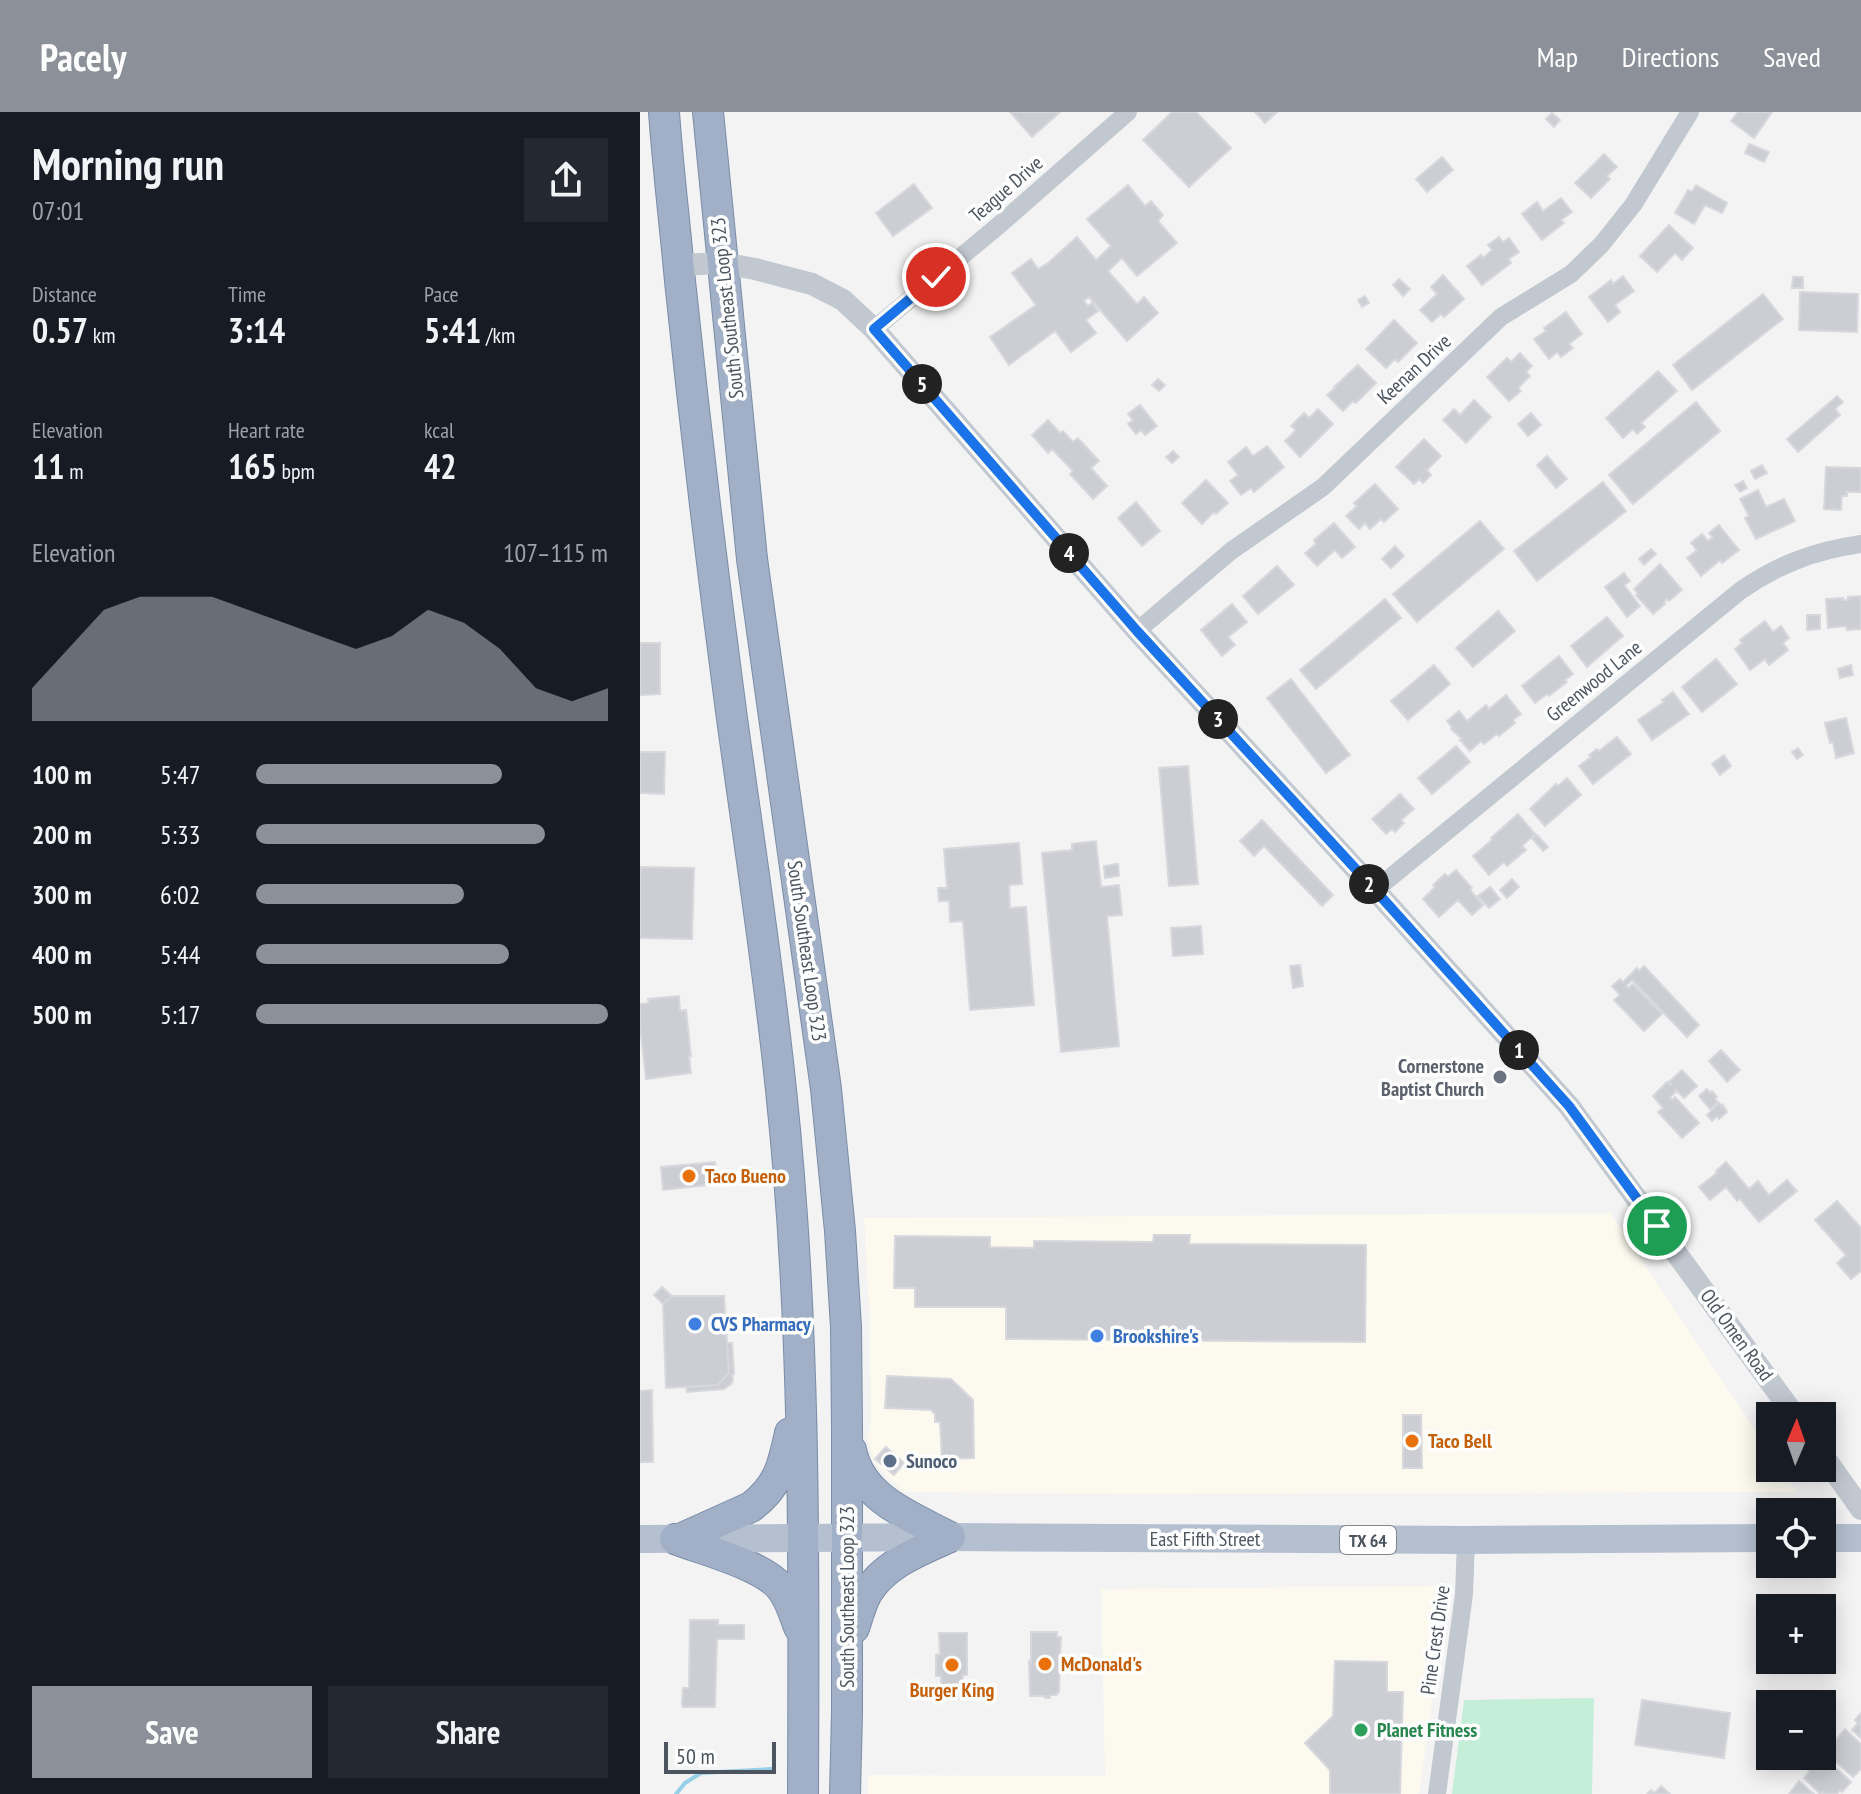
<!DOCTYPE html>
<meta charset="utf-8">
<style>
:root{--surface:#171b24;--page:#242831;--text:#f1f3f6;--muted:#9ea1a6;--accent:#8c9099}
body{margin:0;font-family:"PT Sans Narrow",sans-serif;background:var(--page);color:var(--text);height:100vh;display:flex;flex-direction:column;font-size:30px;white-space:nowrap}
*{box-sizing:border-box;margin:0}
p{font-size:26px;color:var(--muted)}
.icon{flex:none;width:44px;height:44px;fill:none;stroke:currentColor;stroke-width:2;stroke-linecap:round;stroke-linejoin:round}
.map{position:relative;flex:1;overflow:hidden}
.drawer{display:flex;flex-direction:column;background:var(--surface);width:640px}
.drawer>*{flex:none}
.needle{width:52px;rotate:2deg}
.buttons{position:absolute;left:1116px;top:1290px;display:grid;gap:16px}
.buttons a{display:grid;place-items:center;width:80px;height:80px;border-radius:0px;background:var(--surface);box-shadow:0 4px 20px #0003;font-size:40px}
.scale{position:absolute;left:24px;bottom:20px;width:112px;box-sizing:border-box;padding-left:8px;border:4px solid #4b545f;border-top:0;font-size:22px;line-height:28px;white-space:nowrap;color:#4b545f;-webkit-text-stroke:6px #fff;paint-order:stroke}
.pin{position:absolute;display:grid;place-items:center;width:68px;height:68px;color:#fff;margin:-34px;border:4px solid #fff;border-radius:50%;box-shadow:0 2px 8px #0007}
.km{position:absolute;width:40px;height:40px;margin:-20px;border-radius:50%;background:#222;color:#fff;font-size:22px;line-height:40px;text-align:center}
.round{display:grid;place-items:center;flex:none;width:84px;height:84px;border-radius:0px;background:var(--page)}
.summary{display:flex;align-items:center;justify-content:space-between;height:136px;padding:0 32px}
h1{font-size:44px;font-weight:700;line-height:60px}
.metrics{display:grid;grid-template-columns:repeat(3,1fr);gap:12px;height:136px;padding:8px 32px}
.metrics div{display:grid;align-content:center}
.metrics b{font-size:34px;font-weight:700}
.metrics small{font-size:22px;font-weight:400}
.metrics p{font-size:22px}
.chart{height:224px;padding:16px 32px}
.chart p{display:flex;justify-content:space-between}
.chart svg{width:100%;height:144px;margin-top:8px;fill:var(--accent);opacity:.7}
.primary-button{display:flex;gap:16px;margin-top:auto;padding:16px 32px}
.primary-button a{flex:1;height:92px;border-radius:0px;background:var(--accent);color:#fff;font-size:32px;font-weight:700;line-height:92px;text-align:center}
.primary-button a+a{background:var(--page);color:var(--text)}
ul{padding:0 32px;list-style:none;font-size:26px}
li{display:grid;grid-template-columns:128px 96px 1fr;align-items:center;height:60px}
li i{height:20px;border-radius:10px;background:var(--accent)}
header{display:flex;align-items:center;gap:48px;box-sizing:border-box;height:112px;padding:0 40px;background:var(--accent);color:#fff}
header strong{font-size:38px}
nav{display:flex;gap:44px;margin-inline-start:auto;font-size:28px}
main{display:flex;flex:1;min-height:0}
.map>svg:first-child{display:block}
.commercial{fill:#fcf9ef}
.green{fill:#c5eed9}
.lines{fill:none;stroke-linecap:round;stroke-linejoin:round}
.stream{stroke:#95cfe8;stroke-width:4}
.building{fill:#cdced4;stroke:#d7d8dd;stroke-width:2}
.trunk-casing{stroke:#798ca9;stroke-width:32}
.minor{stroke:#c1c8d0;stroke-width:18}
.tertiary{stroke:#c1c8d0;stroke-width:22}
.primary{stroke:#b4bfcf;stroke-width:28}
.trunk{stroke:#a1b0c6;stroke-width:30}
.route-casing{stroke:#fff;stroke-width:16}
.route{stroke:#1a73e8;stroke-width:10}
.worship-dot{fill:#6b7280;stroke:#fff;stroke-width:3}
.food-dot{fill:#e8710a;stroke:#fff;stroke-width:3}
.shop-dot{fill:#3f7fe0;stroke:#fff;stroke-width:3}
.service-dot{fill:#5c6f8a;stroke:#fff;stroke-width:3}
.leisure-dot{fill:#2e9e5b;stroke:#fff;stroke-width:3}
.labels{text-anchor:middle;dominant-baseline:central;stroke-width:7;stroke-linejoin:round;paint-order:stroke}
.shield{fill:#fff;stroke:#81878f;stroke-width:2}
.shield-label{font-size:18px;font-weight:bold;fill:#4b545f}
.street-label{font-size:20px;fill:#4b545f;stroke:#fff}
.worship-label{font-size:20px;font-weight:bold;fill:#5b616d;stroke:#fff;text-anchor:end}
.food-label{font-size:20px;font-weight:bold;fill:#c56008;stroke:#fff;text-anchor:start}
.shop-label{font-size:20px;font-weight:bold;fill:#366cbe;stroke:#fff;text-anchor:start}
.service-label{font-size:20px;font-weight:bold;fill:#4e5e75;stroke:#fff;text-anchor:start}
.leisure-label{font-size:20px;font-weight:bold;fill:#27864d;stroke:#fff;text-anchor:start}
</style>
<header>
<strong>Pacely</strong>
<nav><a>Map</a><a>Directions</a><a>Saved</a></nav>
</header>
<main>
<section class="drawer">
<div class="summary"><div><h1>Morning run</h1><p>07:01</p></div><a class="round"><svg class="icon" aria-label="share" viewBox="0 0 24 24"><path d="M12 15V3M7 8l5-5 5 5M5 13v7h14v-7"/></svg></a></div>
<div class="metrics">
<div><p>Distance</p><b>0.57<small> km</small></b></div>
<div><p>Time</p><b>3:14</b></div>
<div><p>Pace</p><b>5:41<small> /km</small></b></div>
</div>
<div class="metrics">
<div><p>Elevation</p><b>11<small> m</small></b></div>
<div><p>Heart rate</p><b>165<small> bpm</small></b></div>
<div><p>kcal</p><b>42</b></div>
</div>
<div class="chart"><p><span>Elevation</span>107–115 m</p>
<svg viewBox="0 0 160 44" preserveAspectRatio="none"><path d="M0 44V34L10 22L20 10L30 6L40 6L50 6L60 10L70 14L80 18L90 22L100 18L110 10L120 14L130 22L140 34L150 38L160 34V44z"/></svg>
</div>
<ul>
<li><b>100 m</b>5:47<i style="width:70%"></i></li>
<li><b>200 m</b>5:33<i style="width:82%"></i></li>
<li><b>300 m</b>6:02<i style="width:59%"></i></li>
<li><b>400 m</b>5:44<i style="width:72%"></i></li>
<li><b>500 m</b>5:17<i style="width:100%"></i></li>
</ul>
<div class="primary-button"><a>Save</a><a>Share</a></div>
</section>
<div class="map">
<svg width="1221" height="1682" viewBox="0 0 1221 1682">
<rect width="100%" height="100%" fill="#f4f3f3"/>
<path class="commercial" d="M970,1101L1130,1340V1356H1141L1157,1380L493,1382L264,1380L235,1352L228,1328L231,1305L229,1197L224,1106Z
M809,1474L779,1682H228V1663L465,1664L461,1477Z"/>
<path class="green" d="M954,1586L952,1682H812L824,1588Z"/>
<g class="lines">
<path class="stream" d="M36,1682L45,1671L61,1661L132,1657"/>
</g>
<path class="building" d="M370,0H420L392,25Z
M532,0H556L591,36L549,75L503,28Z
M615,0H637L625,11Z
M1098,0H1132L1114,26L1091,9Z
M912,1L920,8L914,15L906,7Z
M1109,32L1129,40L1124,50L1105,41Z
M964,42L977,55L967,64L970,67L951,86L935,71Z
M802,45L813,58L787,80L776,67Z
M274,72L292,96L253,124L236,101Z
M488,73L505,94L511,89L523,103L518,109L537,131L497,164L482,146L468,159L497,192L504,185L518,201L487,229L449,185L444,189L448,194L452,191L458,199L446,208L456,221L431,240L415,219L369,253L350,225L396,193L372,161L391,147L398,157L408,151L437,125L456,148L471,134L447,107Z
M1056,73L1087,91L1082,101L1065,93L1054,112L1035,101L1048,78L1052,80Z
M921,86L932,100L921,108L924,111L902,128L882,102L897,90L903,99Z
M1029,113L1053,136L1042,148L1035,141L1017,160L1000,144Z
M859,125L863,130L869,126L879,140L869,147L871,151L842,173L827,154L841,143L843,146L852,138L848,133Z
M803,163L824,187L804,205L801,202L792,210L780,198L797,182L791,175Z
M983,164L994,179L975,193L980,200L968,210L949,185L971,168L973,172Z
M1153,165H1163V176H1152Z
M759,167L770,177L763,184L753,173Z
M1160,180L1218,182L1217,220L1159,218Z
M1123,182L1143,207L1052,278L1033,253Z
M725,184L729,191L722,195L718,188Z
M926,200L942,222L929,232L933,236L921,245L917,240L909,247L894,227L906,219L904,216Z
M754,208L777,231L758,250L755,247L746,256L726,237Z
M880,241L892,254L886,260L890,264L878,276L881,279L869,289L847,265L867,246L871,250Z
M718,253L736,271L716,291L713,289L703,299L687,283L695,276L694,275Z
M1018,259L1037,279L1001,311L1005,315L997,322L993,317L983,326L966,306Z
M518,267L525,273L519,279L512,273Z
M1197,284L1203,290L1195,297L1200,303L1158,340L1147,327Z
M834,288L851,305L826,331L803,308L814,297L820,303Z
M1056,290L1080,319L993,392L969,363Z
M500,293L517,314L505,323L501,318L496,322L488,312L493,308L488,302Z
M678,297L693,312L660,345L645,329L656,318L651,314L664,301L669,306Z
M891,301L901,313L888,324L878,312Z
M408,308L420,321L423,319L433,330L438,326L459,349L451,356L467,374L453,387L430,362L433,359L412,337L408,341L392,323Z
M784,327L801,344L787,358L791,363L783,371L779,367L774,372L756,355Z
M627,334L644,355L614,380L611,376L601,383L590,369L598,363L588,350L606,335L613,344Z
M533,339L539,345L532,351L526,345Z
M907,344L927,367L916,376L897,353Z
M1122,353L1127,361L1115,367L1111,359Z
M1186,355L1221,356V380H1207V384H1202L1201,398L1184,397Z
M566,368L588,391L576,402L574,400L562,412L542,391Z
M1103,369L1107,376L1100,380L1095,373Z
M963,370L986,399L897,469L874,439Z
M735,372L758,397L744,410L741,407L730,417L725,411L719,417L706,404L717,394L714,391Z
M1118,378L1126,395L1144,387L1155,409L1116,427L1105,406L1109,404L1100,387Z
M496,390L520,419L502,434L478,406Z
M840,409L864,437L777,510L753,482Z
M694,411L715,435L702,446L695,438L677,454L665,441L676,432L674,428Z
M1079,413L1099,438L1082,451L1080,448L1061,464L1047,446L1057,438L1051,431L1062,422L1068,429L1073,425L1069,421Z
M755,434L764,444L751,456L742,447Z
M1011,437L1016,442L1004,453L999,447Z
M1020,452L1042,478L1029,489L1027,487L1024,490L1025,492L1013,502L996,483L998,482L994,477Z
M637,454L654,473L618,502L603,484Z
M984,461L990,469L984,473L1000,494L987,505L965,475Z
M1221,484V517L1207,518L1206,514L1188,516L1186,487L1203,486V488H1208V485Z
M745,487L761,506L676,577L660,558Z
M592,492L607,510L588,525L595,533L582,544L561,518Z
M858,499L875,519L833,555L816,536Z
M1167,503H1180V517L1167,518Z
M967,505L983,524L947,555L931,534Z
M1125,509L1133,520L1141,514L1149,526L1143,531L1148,538L1129,553L1125,547L1110,558L1095,537L1102,531L1100,528Z
M0,531H20V582L0,583Z
M919,544L933,562L925,568L927,570L909,584L907,582L895,591L882,574Z
M1076,547L1097,572L1062,600L1042,575Z
M794,553L810,572L768,608L751,589Z
M1211,553L1213,563L1200,566L1198,557Z
M651,567L710,643L686,661L627,586Z
M1033,580L1049,602L1012,628L998,608L1024,590L1022,588Z
M866,583L881,602L873,608L875,611L859,624L857,622L844,632L841,629L830,639L820,628L822,627L811,617L812,615L807,609L819,599L827,609L846,593L849,597Z
M1206,606L1214,641L1196,646L1193,630L1190,631L1185,611Z
M977,625L991,642L953,672L939,654L951,645L949,643L957,637L959,639Z
M816,634L830,650L792,682L778,666Z
M1158,636L1163,643L1157,647L1152,640Z
M0,640H25L24,682L0,681Z
M1084,643L1091,654L1080,663L1072,652Z
M548,654L558,772L529,774L519,656Z
M927,666L941,683L905,714L890,697L916,672L918,674Z
M760,682L774,697L761,708L764,711L755,720L752,717L746,722L732,707Z
M878,702L895,722L882,734L886,738L867,754L864,750L849,763L833,744L852,728L851,726Z
M622,708L693,783L682,794L624,734L614,744L600,729Z
M897,723L908,735L903,739L892,726Z
M456,729L461,775L479,773L482,803L467,804L479,934L421,940L402,741L432,738V732Z
M379,731L382,772L369,773L370,796L386,795L394,893L330,898L323,809L310,810L309,789H299L298,776H307L304,737Z
M478,752L479,764L465,766L464,754Z
M0,755L54,756L52,827L0,826Z
M816,758L832,776L830,778L843,793L832,803L818,788L799,805L783,787L795,775L793,773L805,762L808,765Z
M872,767L879,775L867,786L860,778Z
M850,775L860,787L849,796L838,784Z
M561,814L563,842L533,844L531,816Z
M660,853L663,874L653,876L650,854Z
M1004,854L1059,913L1047,925L992,868L986,874L988,876L993,872L1022,902L1004,919L974,888L980,883L972,874L980,867L983,870L997,856L999,859Z
M39,884L40,899L46,898L51,944H49L51,961L6,967L0,914V892L9,891L8,887Z
M1081,938L1100,958L1087,970L1069,949Z
M1042,958L1057,974L1044,986L1035,977L1036,980L1030,985L1032,988L1035,985L1059,1011L1042,1026L1018,1000L1023,996L1013,984L1027,970L1030,973L1031,972L1029,970Z
M1067,977L1070,981L1072,979L1077,985L1075,987L1078,990L1070,997L1059,984Z
M1079,991L1082,994L1083,993L1087,1000L1079,1007L1077,1004L1072,1009L1067,1003Z
M75,1050L77,1072L23,1078L21,1055Z
M1086,1050L1109,1077L1118,1069L1129,1083L1147,1068L1157,1079L1119,1110L1100,1087L1097,1089L1086,1075L1070,1088L1059,1075L1077,1061L1076,1059Z
M1197,1089L1221,1116V1159L1211,1167L1197,1151L1206,1143L1175,1108Z
M514,1123H550L549,1132L726,1133L725,1230L366,1227V1195H275V1176H254L255,1124L350,1125V1135L394,1136V1129L513,1130Z
M22,1175L32,1184L23,1192L14,1183Z
M32,1184H84L89,1261L78,1273L26,1276L23,1192Z
M87,1231H92L94,1262H92L93,1268L91,1272L84,1277L47,1280L46,1275L78,1273L89,1261Z
M247,1264L311,1267L333,1288L334,1346L302,1347L300,1310H295V1302L291,1298L245,1296Z
M12,1278L13,1350H0V1279Z
M763,1303H781L782,1356H763Z
M246,1335L264,1351L254,1363L235,1347Z
M50,1508H78V1513H104V1527H77L75,1595H43L42,1592L43,1576H49Z
M391,1520H417V1525H421L419,1580L416,1583H410V1586H405V1584H390L389,1549L391,1550Z
M299,1521H327V1563H323V1587H301V1564H296V1543L300,1542Z
M695,1549L747,1550V1580H763L760,1682H690V1658L665,1631L693,1604Z
M1002,1588L1090,1601L1084,1646L995,1633Z
M1221,1601V1626L1212,1618L1218,1611L1215,1608Z
M1205,1617L1221,1632V1657L1213,1665L1189,1644L1193,1639L1189,1636Z
M1182,1643L1211,1670L1202,1680L1200,1678L1197,1682H1185L1182,1680L1180,1682L1164,1666L1170,1659L1167,1657Z
M1159,1669L1174,1682H1149Z
M1021,1674L1030,1682H1007L1011,1678L1015,1681Z"/>
<g class="lines">
<g class="trunk-casing">
<path id="trunk" d="M24,0C28,57 35,113 40,169C55,313 72,456 91,599C108,725 128,851 141,978C166,1211 164,1448 163,1682
M68,0L112,447L186,977L200,1119L206,1215L207,1317V1601L205,1682
M211,1338C221,1387 270,1404 310,1425
M35,1427C63,1438 123,1453 141,1476C150,1487 154,1502 159,1515
M40,1427L111,1395C139,1374 143,1353 150,1321
M214,1516C218,1504 221,1492 227,1481C245,1451 280,1439 310,1425"/>
</g>
<path class="minor" d="M234,217L358,114L488,0
M497,519L591,439L683,375L861,205L931,162L961,133L993,93L1050,0
M735,778L1100,479C1139,452 1174,439 1221,432
M797,1682L824,1482L826,1428"/>
<path class="tertiary" d="M39,153L82,151L115,157L172,172L203,188L234,217L497,519L735,778L929,994L1155,1304
M1182,1342L1221,1397"/>
<path class="primary" d="M1182,1426H1221
M0,1427L310,1425L826,1428L1130,1426"/>
<use href="#trunk" class="trunk"/>
</g>
<g class="lines">
<g class="route-casing">
<path id="route" d="M296,165L234,217L497,519L735,778L929,994L1017,1114"/>
</g>
<use href="#route" class="route"/>
</g>
<circle class="worship-dot" cx="860" cy="965" r="8"/>
<g class="food-dot">
<circle cx="49" cy="1064" r="8"/>
<circle cx="772" cy="1329" r="8"/>
<circle cx="405" cy="1552" r="8"/>
<circle cx="312" cy="1553" r="8"/>
</g>
<g class="shop-dot">
<circle cx="55" cy="1212" r="8"/>
<circle cx="457" cy="1224" r="8"/>
</g>
<circle class="service-dot" cx="250" cy="1349" r="8"/>
<circle class="leisure-dot" cx="721" cy="1618" r="8"/>
<g class="labels">
<rect class="shield" x="700" y="1414" width="56" height="28" rx="6"/>
<g class="shield-label">
<text x="728" y="1428">TX 64</text>
</g>
<g class="street-label">
<text transform="translate(366 77) rotate(-41)">Teague Drive</text>
<text transform="translate(87 196) rotate(-96)">South Southeast Loop 323</text>
<text transform="translate(774 257) rotate(-43)">Keenan Drive</text>
<text transform="translate(954 569) rotate(-39)">Greenwood Lane</text>
<text transform="translate(167 839) rotate(82)">South Southeast Loop 323</text>
<text transform="translate(1097 1223) rotate(54)">Old Omen Road</text>
<text x="565" y="1427">East Fifth Street</text>
<text transform="translate(207 1485) rotate(-90)">South Southeast Loop 323</text>
<text transform="translate(795 1528) rotate(-82)">Pine Crest Drive</text>
</g>
<g class="worship-label">
<text x="844" y="954">Cornerstone<tspan x="844" dy="23">Baptist Church</tspan></text>
</g>
<g class="food-label">
<text x="65" y="1064">Taco Bueno</text>
<text x="788" y="1329">Taco Bell</text>
<text x="421" y="1552">McDonald's</text>
<text x="312" y="1578" text-anchor="middle">Burger King</text>
</g>
<g class="shop-label">
<text x="71" y="1212">CVS Pharmacy</text>
<text x="473" y="1224">Brookshire's</text>
</g>
<g class="service-label">
<text x="266" y="1349">Sunoco</text>
</g>
<g class="leisure-label">
<text x="737" y="1618">Planet Fitness</text>
</g>
</g>
</svg>
<div class="buttons">
<a><svg class="needle" viewBox="-14 -14 28 28"><path d="M0-13l5 13h-10z" fill="#e53935"/><path d="M0 13l5-13h-10z" fill="#9ea1a6"/></svg></a>
<a><svg class="icon" aria-label="locate" viewBox="0 0 24 24"><circle cx="12" cy="12" r="6"/><path d="M12 2v4M12 18v4M2 12h4M18 12h4"/></svg></a>
<a>+</a>
<a>−</a>
</div>
<div class="scale">50 m</div>
<div class="pin" style="left:1017px;top:1114px;background:#1e9e55"><svg class="icon" aria-label="arrive" viewBox="0 0 24 24"><path d="M6 21V4h12l-3 4 3 4H6"/></svg></div>
<div class="pin" style="left:296px;top:165px;background:#d93025"><svg class="icon" aria-label="check" viewBox="0 0 24 24"><path d="M5 12l5 5 9-10"/></svg></div>
<b class="km" style="left:879px;top:938px">1</b>
<b class="km" style="left:729px;top:772px">2</b>
<b class="km" style="left:578px;top:607px">3</b>
<b class="km" style="left:429px;top:441px">4</b>
<b class="km" style="left:282px;top:272px">5</b>
</div>
</main>
